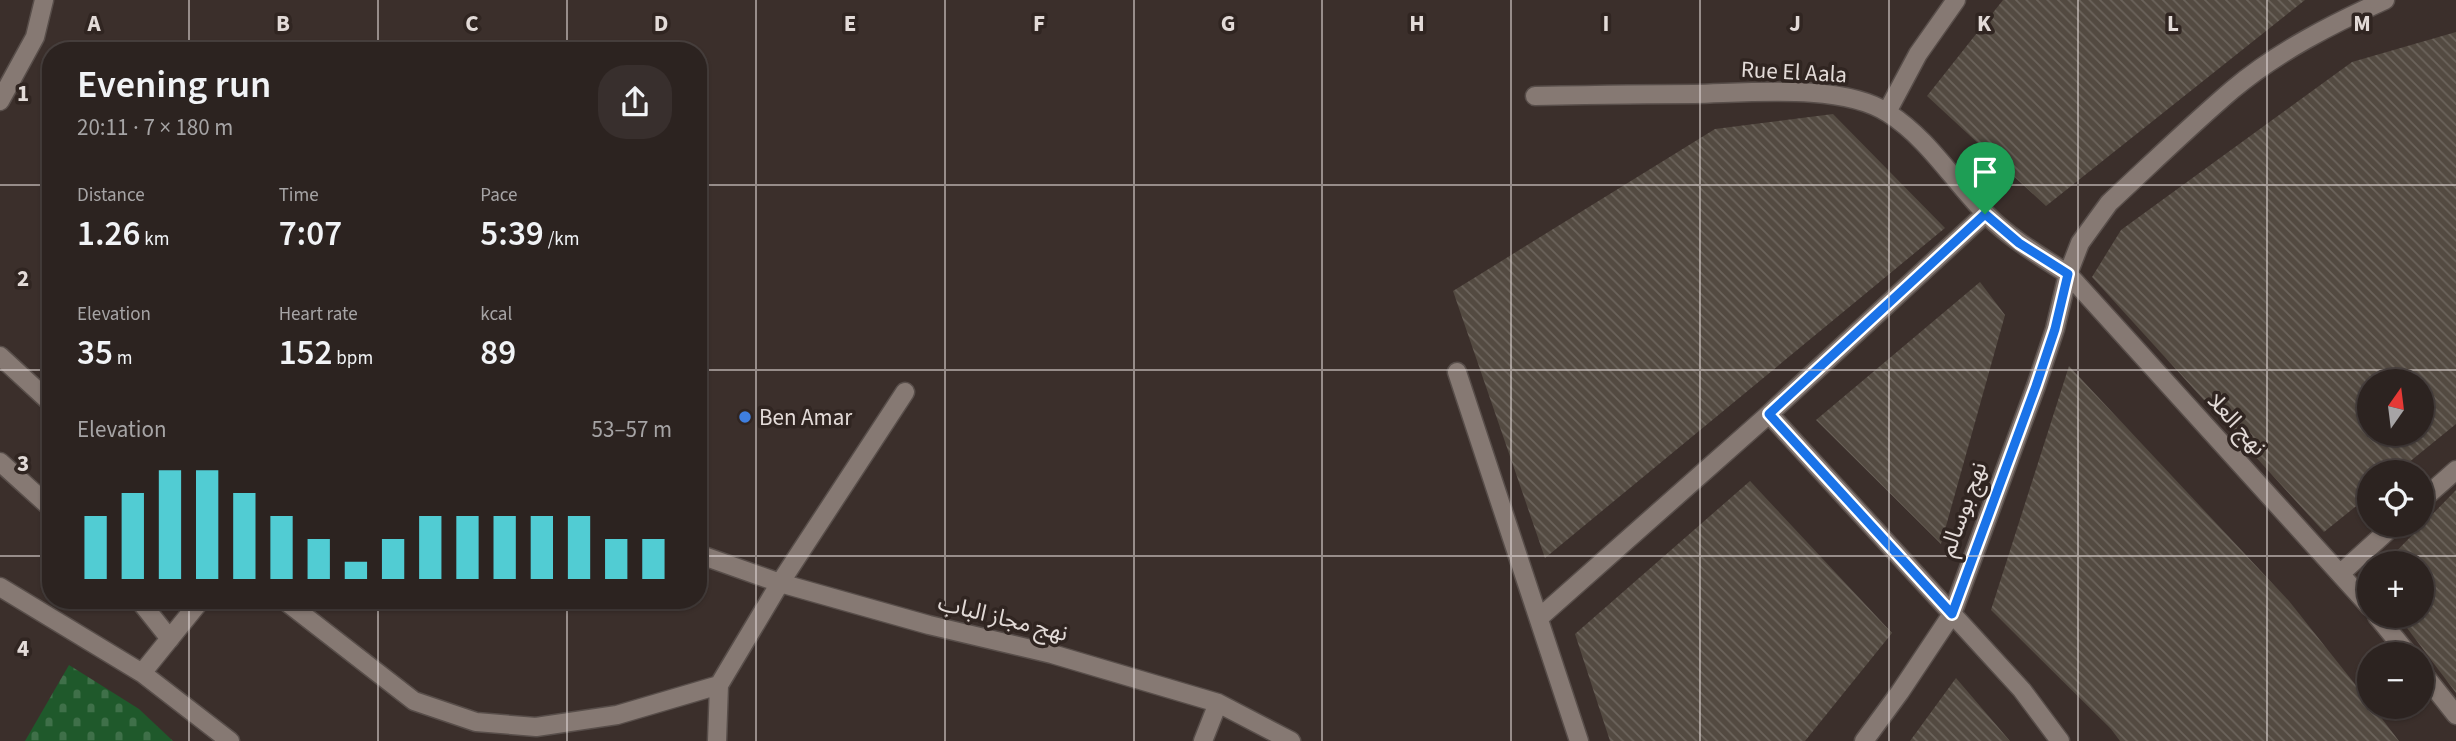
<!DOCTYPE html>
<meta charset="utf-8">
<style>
:root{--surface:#2c2320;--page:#382f2d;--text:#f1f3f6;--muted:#a6a4a5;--line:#48403e;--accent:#51ccd3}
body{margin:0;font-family:"Source Sans 3","Noto Sans Arabic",sans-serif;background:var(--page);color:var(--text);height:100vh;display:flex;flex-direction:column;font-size:26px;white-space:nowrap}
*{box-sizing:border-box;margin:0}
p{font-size:23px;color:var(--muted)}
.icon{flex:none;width:38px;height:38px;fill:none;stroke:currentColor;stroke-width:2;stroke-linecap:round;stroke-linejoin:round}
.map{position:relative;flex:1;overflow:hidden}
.details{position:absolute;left:42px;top:42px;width:665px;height:567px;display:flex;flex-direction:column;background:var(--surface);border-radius:28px;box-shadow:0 2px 5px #0004,0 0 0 2px var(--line)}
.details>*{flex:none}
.needle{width:46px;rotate:14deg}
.controls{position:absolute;left:2357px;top:369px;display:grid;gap:14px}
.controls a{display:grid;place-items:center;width:77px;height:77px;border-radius:50%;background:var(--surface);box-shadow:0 2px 5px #0004,0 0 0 2px var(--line);font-size:35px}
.pin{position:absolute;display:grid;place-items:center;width:60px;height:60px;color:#fff;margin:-72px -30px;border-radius:50% 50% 50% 0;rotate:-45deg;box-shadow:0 0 7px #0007}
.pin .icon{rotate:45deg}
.round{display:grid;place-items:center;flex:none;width:74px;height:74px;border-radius:28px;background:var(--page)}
.headline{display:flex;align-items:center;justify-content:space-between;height:119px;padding:0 35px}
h1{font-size:38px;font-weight:600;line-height:52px}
.stats{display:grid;grid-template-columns:repeat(3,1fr);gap:10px;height:119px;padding:7px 35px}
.stats div{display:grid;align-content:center}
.stats b{font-size:35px;font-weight:600}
.stats small{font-size:19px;font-weight:400}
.stats p{font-size:19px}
.chart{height:196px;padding:14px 35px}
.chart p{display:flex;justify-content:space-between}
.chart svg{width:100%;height:126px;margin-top:7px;stroke:var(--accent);stroke-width:6}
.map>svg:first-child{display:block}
.cemetery{fill:url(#cemetery-stones)}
.building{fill:url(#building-back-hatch);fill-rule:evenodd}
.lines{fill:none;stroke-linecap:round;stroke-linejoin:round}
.minor-casing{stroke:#584e4a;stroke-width:21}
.minor{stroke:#867973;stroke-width:18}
.route-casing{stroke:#fff;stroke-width:14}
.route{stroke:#1a73e8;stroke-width:9}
.grid{fill:none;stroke:#e3dbd8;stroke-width:2;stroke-opacity:0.55}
.shop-dot{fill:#3f7fe0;stroke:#302521;stroke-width:2.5}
.labels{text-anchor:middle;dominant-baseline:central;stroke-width:7;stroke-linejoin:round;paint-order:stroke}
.street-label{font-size:23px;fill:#e3dbd8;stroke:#302521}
.poi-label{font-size:23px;fill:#e3dbd8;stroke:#302521;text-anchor:start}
.grid-label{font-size:23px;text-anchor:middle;font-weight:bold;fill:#e3dbd8;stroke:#302521;stroke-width:7;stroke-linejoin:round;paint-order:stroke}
</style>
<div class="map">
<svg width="2456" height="741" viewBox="0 0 2456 741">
<defs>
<pattern id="cemetery-stones" width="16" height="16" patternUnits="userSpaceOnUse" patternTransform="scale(1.75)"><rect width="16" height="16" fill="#1f592b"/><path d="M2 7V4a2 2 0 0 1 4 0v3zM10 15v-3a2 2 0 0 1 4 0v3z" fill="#3f7049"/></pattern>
<pattern id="building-back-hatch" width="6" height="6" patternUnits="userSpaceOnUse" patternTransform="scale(1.75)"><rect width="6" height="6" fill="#534a41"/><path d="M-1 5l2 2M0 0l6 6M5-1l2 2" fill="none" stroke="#6c645c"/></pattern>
</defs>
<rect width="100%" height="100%" fill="#3b2f2b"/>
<path class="cemetery" d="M69,665L139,709L173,741H25Z"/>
<path class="building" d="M2003,0H2305L2046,206L1927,96Z
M2456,32V424L2397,472H2370V495L2324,532L2092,277L2121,230L2352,62ZM2370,382H2422V434H2370Z
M1833,114L1945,228L1545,558L1453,291L1715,129Z
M1980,282L2005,315L1941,544L1816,420Z
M2069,366L2289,601L2370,703V707H2373L2399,741H2120L2111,729L1991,610Z
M1750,481L1892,633L1805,741H1610L1575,634Z
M2456,490V693L2398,616H2422V564H2384Z
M1956,678L2010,741H1910Z"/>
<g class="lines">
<g class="minor-casing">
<path id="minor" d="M1535,96C1588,95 1641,94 1694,94C1748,93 1842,83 1888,113C1929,139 1953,181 1987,215C2011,239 2040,256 2068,274L2370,607
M0,101L35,37L44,0
M1887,112L1918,54L1956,0
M0,356L51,403
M1457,372L1579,741
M1769,414L2022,690L2060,741
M0,462L51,508
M2422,500L2456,470
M698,554L780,583L929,625L1052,654L1218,703L1291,741
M2341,573L2394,525
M0,587L142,673L230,741
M139,600L170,639
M284,600L414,701L476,722L536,727L617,715L719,685
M2377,616L2408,654
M1539,618L1769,414L1985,214
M2422,672L2456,715
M142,673L201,600
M717,741L719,685L780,583L905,392
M1203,741L1218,703
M1864,741L1900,692L1952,614L2036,386L2055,329L2068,274L2080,243L2109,203C2150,165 2190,126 2232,90C2277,52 2332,24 2385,0"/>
</g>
<use href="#minor" class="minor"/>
</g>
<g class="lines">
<g class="route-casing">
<path id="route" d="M1985,214L2019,243L2068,274L2055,329L2036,386L1952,614L1769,414Z"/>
</g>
<use href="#route" class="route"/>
</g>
<path class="grid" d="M189,0V51M378,0V51M567,0V51M756,0V741M945,0V741M1134,0V741M1322,0V741M1511,0V741M1700,0V741M1889,0V741M2078,0V741M2267,0V741M0,185H51M698,185H2456M0,370H51M698,370H2456M0,556H51M698,556H2456M189,600V741M378,600V741M567,600V741"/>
<circle class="shop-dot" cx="745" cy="417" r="7"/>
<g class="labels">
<g class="street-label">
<text transform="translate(1794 72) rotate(3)">Rue El Aala</text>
<text transform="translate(2237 424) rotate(48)">نهج العلا</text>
<text transform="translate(1963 509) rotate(-70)">نهج بوسالم</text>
<text transform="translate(1003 618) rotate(14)">نهج مجاز الباب</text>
</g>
<g class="poi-label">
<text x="759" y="417">Ben Amar</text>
</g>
</g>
<g class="grid-label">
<text x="94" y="31">A</text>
<text x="283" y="31">B</text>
<text x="472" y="31">C</text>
<text x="661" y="31">D</text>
<text x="850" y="31">E</text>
<text x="1039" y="31">F</text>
<text x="1228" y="31">G</text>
<text x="1417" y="31">H</text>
<text x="1606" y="31">I</text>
<text x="1795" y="31">J</text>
<text x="1984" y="31">K</text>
<text x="2173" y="31">L</text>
<text x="2362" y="31">M</text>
<text x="23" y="101">1</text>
<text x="23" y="286">2</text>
<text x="23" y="471">3</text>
<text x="23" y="656">4</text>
</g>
</svg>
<div class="controls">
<a><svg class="needle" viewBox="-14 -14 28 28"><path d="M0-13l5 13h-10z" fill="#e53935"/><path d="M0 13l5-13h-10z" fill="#a6a4a5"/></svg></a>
<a><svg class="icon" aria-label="locate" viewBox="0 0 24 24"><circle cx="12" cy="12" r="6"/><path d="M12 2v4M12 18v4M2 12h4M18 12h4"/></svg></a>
<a>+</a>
<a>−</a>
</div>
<div class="pin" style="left:1985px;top:214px;background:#1e9e55"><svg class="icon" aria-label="arrive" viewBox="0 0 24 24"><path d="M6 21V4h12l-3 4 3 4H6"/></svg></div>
<section class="details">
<div class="headline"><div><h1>Evening run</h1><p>20:11 · 7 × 180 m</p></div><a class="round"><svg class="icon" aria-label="share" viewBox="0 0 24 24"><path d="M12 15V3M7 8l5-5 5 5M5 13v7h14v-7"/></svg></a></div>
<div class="stats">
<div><p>Distance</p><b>1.26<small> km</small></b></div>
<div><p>Time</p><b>7:07</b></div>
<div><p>Pace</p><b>5:39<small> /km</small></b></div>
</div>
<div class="stats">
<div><p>Elevation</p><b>35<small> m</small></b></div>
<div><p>Heart rate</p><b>152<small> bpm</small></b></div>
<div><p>kcal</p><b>89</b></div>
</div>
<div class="chart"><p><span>Elevation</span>53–57 m</p>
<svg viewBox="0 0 160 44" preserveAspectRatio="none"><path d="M5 44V22M15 44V14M25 44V6M35 44V6M45 44V14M55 44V22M65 44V30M75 44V38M85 44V30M95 44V22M105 44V22M115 44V22M125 44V22M135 44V22M145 44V30M155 44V30"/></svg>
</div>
</section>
</div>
